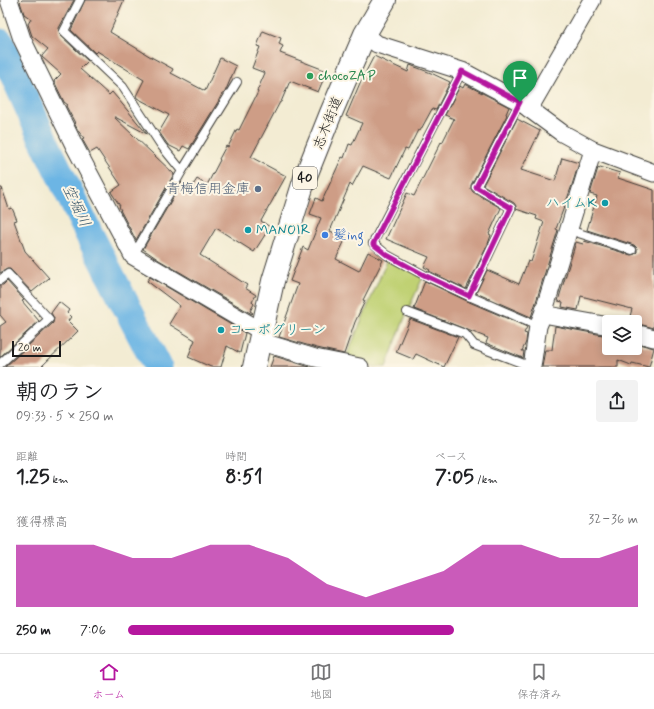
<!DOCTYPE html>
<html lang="ja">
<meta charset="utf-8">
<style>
:root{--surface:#fff;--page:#f2f2f2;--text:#202124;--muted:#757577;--line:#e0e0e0;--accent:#b5179e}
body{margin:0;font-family:Mynerve,"Klee One",sans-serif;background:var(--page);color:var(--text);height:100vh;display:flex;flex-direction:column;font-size:15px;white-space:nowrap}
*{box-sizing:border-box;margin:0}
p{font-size:13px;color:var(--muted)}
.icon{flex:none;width:22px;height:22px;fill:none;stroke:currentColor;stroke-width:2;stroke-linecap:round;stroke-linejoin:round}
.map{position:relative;height:367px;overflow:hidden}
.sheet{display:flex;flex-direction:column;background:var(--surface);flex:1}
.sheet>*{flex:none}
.buttons{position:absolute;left:602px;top:315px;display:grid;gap:8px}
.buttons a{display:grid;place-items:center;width:40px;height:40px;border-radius:4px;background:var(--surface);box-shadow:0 2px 10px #0003;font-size:20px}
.scale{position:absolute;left:12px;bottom:10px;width:49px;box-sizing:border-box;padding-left:4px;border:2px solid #1c1c1c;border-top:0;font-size:11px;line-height:14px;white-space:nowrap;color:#1c1c1c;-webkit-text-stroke:3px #fcf5e5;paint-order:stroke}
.pin{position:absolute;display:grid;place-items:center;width:34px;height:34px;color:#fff;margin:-41px -17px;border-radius:50% 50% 50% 0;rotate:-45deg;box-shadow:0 0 4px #0007}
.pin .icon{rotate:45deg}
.round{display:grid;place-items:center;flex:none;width:42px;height:42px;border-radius:4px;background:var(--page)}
.head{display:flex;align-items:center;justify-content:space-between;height:68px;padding:0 16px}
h1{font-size:22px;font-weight:700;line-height:30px}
.figures{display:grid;grid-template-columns:repeat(3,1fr);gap:6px;height:68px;padding:4px 16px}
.figures div{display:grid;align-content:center}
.figures b{font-size:20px;font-weight:700}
.figures small{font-size:11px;font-weight:400}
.figures p{font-size:11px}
.chart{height:112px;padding:8px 16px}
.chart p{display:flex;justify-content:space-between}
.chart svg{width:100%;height:72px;margin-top:4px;fill:var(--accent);opacity:.7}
ul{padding:0 16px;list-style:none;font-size:13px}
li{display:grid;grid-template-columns:64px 48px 1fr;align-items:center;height:30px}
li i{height:10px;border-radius:5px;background:var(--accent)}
.tab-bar{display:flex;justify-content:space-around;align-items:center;height:56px;border-top:1px solid var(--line);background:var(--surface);font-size:11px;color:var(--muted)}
.tab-bar a{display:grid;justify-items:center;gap:2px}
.tab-bar .active{color:var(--accent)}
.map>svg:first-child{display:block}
.green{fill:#c0d173;stroke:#6e7648}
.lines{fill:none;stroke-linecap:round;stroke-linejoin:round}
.river{stroke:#6cb5e4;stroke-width:29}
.building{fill:#ce9d86}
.service-casing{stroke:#3c3b37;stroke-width:10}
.minor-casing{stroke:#3c3b37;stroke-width:19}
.primary-casing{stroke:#3c3b37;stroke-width:24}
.service{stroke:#fff;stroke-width:8}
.minor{stroke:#fff;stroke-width:17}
.primary{stroke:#fff;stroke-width:22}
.route-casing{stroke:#fff;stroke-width:8}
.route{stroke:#b5179e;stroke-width:5}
.leisure-dot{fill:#2e9e5b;stroke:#fcf5e5;stroke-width:1.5}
.service-dot{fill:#5c6f8a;stroke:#fcf5e5;stroke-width:1.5}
.culture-dot{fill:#0f9aa8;stroke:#fcf5e5;stroke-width:1.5}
.shop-dot{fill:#3f7fe0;stroke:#fcf5e5;stroke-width:1.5}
.labels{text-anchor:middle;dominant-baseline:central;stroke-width:4;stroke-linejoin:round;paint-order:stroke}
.shield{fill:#fcf5e5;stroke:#5f5d58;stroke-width:1}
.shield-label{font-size:13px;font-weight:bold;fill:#1c1c1c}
.leisure-label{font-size:14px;fill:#27864d;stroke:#fcf5e5;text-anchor:start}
.street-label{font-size:14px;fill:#1c1c1c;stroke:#fcf5e5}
.service-label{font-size:14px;fill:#4e5e75;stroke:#fcf5e5;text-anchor:end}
.culture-label{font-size:14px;fill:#0d838f;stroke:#fcf5e5;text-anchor:start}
.shop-label{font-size:14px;fill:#366cbe;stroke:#fcf5e5;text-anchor:start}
.water-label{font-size:15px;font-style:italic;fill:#3c596c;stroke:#fcf5e5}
</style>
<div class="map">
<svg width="654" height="367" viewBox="0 0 654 367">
<rect width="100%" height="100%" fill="#fcf5e5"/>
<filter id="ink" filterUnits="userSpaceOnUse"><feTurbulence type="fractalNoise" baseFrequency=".025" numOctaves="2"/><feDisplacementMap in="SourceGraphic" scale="8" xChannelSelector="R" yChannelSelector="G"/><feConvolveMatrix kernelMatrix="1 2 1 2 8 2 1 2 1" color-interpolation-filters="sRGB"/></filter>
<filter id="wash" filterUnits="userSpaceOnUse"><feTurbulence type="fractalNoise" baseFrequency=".012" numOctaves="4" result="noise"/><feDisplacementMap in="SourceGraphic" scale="16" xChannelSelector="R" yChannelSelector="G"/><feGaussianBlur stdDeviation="0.9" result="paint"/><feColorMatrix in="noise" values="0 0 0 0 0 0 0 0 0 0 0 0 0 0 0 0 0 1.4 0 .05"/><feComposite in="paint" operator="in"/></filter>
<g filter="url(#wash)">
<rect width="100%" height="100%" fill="#f3ecd3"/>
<path class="green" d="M389,256L424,275L407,312L386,367H360L343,364Z"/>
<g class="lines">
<path class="river" d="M0,43L43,139L90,236L158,367"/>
</g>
<g id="blocks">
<path class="building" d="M22,0H74L59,28V31L60,35L88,61L80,69L109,95L112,92L118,99L147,134L115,117H114L174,174L136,240L120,210H121L119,207L120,206L111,192L121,185L97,149L90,153L82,139L84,138L79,132L74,123H75L66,106L68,105L64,102L54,81L61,74L42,57V56L48,49L32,36L28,24L31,19L24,14L20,2Z
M85,0H124L110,32L151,57L173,69L171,73L205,91L220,58L236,66L225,92L223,94H222L218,102L189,149L183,146L180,151L168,145L159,132L169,115L137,98L136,96L144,80L97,51L95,53L71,30Z
M263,31L281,38L279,44L283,46L280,53L327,71L318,92L290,81L281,102H280L251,157L286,176L261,221L270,227L254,252L216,228L200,255L247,285L245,288L256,295L252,302L254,304L250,311L253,313L252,314L159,260L143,249L182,182L190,190L197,179L207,185L220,160L219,159L226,146L228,147L237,129L239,130L258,92L257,91L265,73L252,68L260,47L257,46Z
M374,56L408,72L410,65L431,73L450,82L436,110L432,109L420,131L418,130L408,150L405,149L391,178L363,166L352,186L350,184L330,231L346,238L336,259L359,271L368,252L383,260L363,300L365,301L355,322L344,354L317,348L279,337L298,284L290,281L303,247L308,250L321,218L310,214L316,198L322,201L342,157L344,158L349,144L352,145L362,123L346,116L360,83Z
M465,84L509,107L506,114L507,115L471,185V189L473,192L501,208L489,234L491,235L488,244L466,289L429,271L430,270L424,267L429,257L386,239L407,193L414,196L441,142L442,143L454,119L445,115L460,86L463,88Z
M517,119L540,131L521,170L555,181L562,158L579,163L571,188L556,229L558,230L536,302L531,317L476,293L487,270L519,284L528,261L531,262L544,222L536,219L537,216L516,209V206L514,203L483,185Z
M600,167L620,173L618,178L654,190V328L635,323V322L629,320L632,309L581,296L578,310L562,307L563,302L558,301L576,242L583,244L584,241L631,255L635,254L637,252V248L634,245L587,230L597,196L590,194L598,168L600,169Z
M0,188H2L9,209L12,208L17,220L14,221L25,251L49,278L32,292L10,269H7L0,273Z
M150,277L245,333L240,353L227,346L221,367H211L188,357L195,340L169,324L180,306L147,281Z
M7,281L24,300L22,301L39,321L0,357V326L6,322L0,315V285H3Z
M425,281L467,301L527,327L524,333L527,334L526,342L522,351H524L523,358L486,343L488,338L414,309Z
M59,302L69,310L67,313L71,317L68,321L78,331L41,367H5L53,323L54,318L51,313Z
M410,319L458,337L444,367L416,354L413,359L396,352Z
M555,326L608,336L606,345H609V348H635V343L654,348L649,367L632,363L631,365L618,360V367H542L545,350H552Z
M274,356L310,367H270Z"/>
</g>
</g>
<g filter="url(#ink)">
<use href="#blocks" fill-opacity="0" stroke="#3c3b37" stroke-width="1"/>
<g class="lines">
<g class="service-casing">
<path id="service" d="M80,0L64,31L123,87L161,145L182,171
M462,71L373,243L387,255L424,275L469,296L538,326
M569,230L632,250
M133,256L182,171L237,82
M0,280L8,274L49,319L0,364
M469,296L511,208L476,187L520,102
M407,312L465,334L474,345L532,367"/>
</g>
<g class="minor-casing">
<path id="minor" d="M9,0L22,39L74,145L133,256L261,331
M365,34L377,44L462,71L520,102L562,133L593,150L654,173
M529,109L592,0
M543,314L609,326
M635,333L654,338
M259,341L315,358L360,367
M532,367L538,326L543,314L593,150"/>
</g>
<g class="primary-casing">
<path id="primary" d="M254,367L273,281L305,178L331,113L365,34L385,0"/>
</g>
<use href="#service" class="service"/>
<use href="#minor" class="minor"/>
<use href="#primary" class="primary"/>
</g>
</g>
<g class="lines" filter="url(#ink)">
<g class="route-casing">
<path id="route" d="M462,71L520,102L476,187L511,208L469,296L424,275L387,255L373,244Z"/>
</g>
<use href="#route" class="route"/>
</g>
<circle class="leisure-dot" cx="310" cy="76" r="4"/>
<circle class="service-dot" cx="258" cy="189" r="4"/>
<g class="culture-dot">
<circle cx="605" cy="203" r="4"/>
<circle cx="248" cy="230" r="4"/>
<circle cx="221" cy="330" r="4"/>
</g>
<circle class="shop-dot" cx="325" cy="235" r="4"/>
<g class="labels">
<rect class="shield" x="293" y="167" width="24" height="22" rx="3"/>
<g class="shield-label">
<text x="305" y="178">40</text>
</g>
<g class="leisure-label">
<text x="318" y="76">chocoZAP</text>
</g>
<g class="street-label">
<text transform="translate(328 123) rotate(-68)">志木街道</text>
</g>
<g class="service-label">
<text x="250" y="189">青梅信用金庫</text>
</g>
<g class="culture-label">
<text x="597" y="203" text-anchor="end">ハイムK</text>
<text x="256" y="230">MANOIR</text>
<text x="229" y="330">コーポグリーン</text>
</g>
<g class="shop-label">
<text x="333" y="235">髪ing</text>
</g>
<g class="water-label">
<text transform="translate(76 206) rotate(65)">空堀川</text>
</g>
</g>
</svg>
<div class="buttons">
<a><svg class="icon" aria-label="layers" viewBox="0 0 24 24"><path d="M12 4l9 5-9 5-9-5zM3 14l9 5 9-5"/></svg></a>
</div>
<div class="scale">20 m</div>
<div class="pin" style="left:520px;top:102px;background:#1e9e55"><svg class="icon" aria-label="arrive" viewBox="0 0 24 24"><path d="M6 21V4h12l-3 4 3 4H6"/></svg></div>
</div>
<section class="sheet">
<div class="head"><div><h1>朝のラン</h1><p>09:33 · 5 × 250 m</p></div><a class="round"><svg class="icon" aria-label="share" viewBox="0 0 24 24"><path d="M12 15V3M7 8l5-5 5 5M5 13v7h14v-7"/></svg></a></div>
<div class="figures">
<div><p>距離</p><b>1.25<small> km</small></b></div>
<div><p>時間</p><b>8:51</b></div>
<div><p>ペース</p><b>7:05<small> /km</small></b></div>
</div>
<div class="chart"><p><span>獲得標高</span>32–36 m</p>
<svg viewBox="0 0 160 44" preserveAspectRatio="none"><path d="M0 44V6L10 6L20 6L30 14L40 14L50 6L60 6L70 14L80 30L90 38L100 30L110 22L120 6L130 6L140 14L150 14L160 6V44z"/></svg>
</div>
<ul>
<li><b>250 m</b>7:06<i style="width:64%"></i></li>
</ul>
</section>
<nav class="tab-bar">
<a class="active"><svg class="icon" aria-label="home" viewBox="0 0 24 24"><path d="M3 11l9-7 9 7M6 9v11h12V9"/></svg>ホーム</a>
<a><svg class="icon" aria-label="map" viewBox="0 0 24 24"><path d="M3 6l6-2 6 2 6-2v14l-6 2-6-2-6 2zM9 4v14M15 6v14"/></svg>地図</a>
<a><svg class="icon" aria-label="saved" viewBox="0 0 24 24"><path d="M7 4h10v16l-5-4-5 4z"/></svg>保存済み</a>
</nav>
